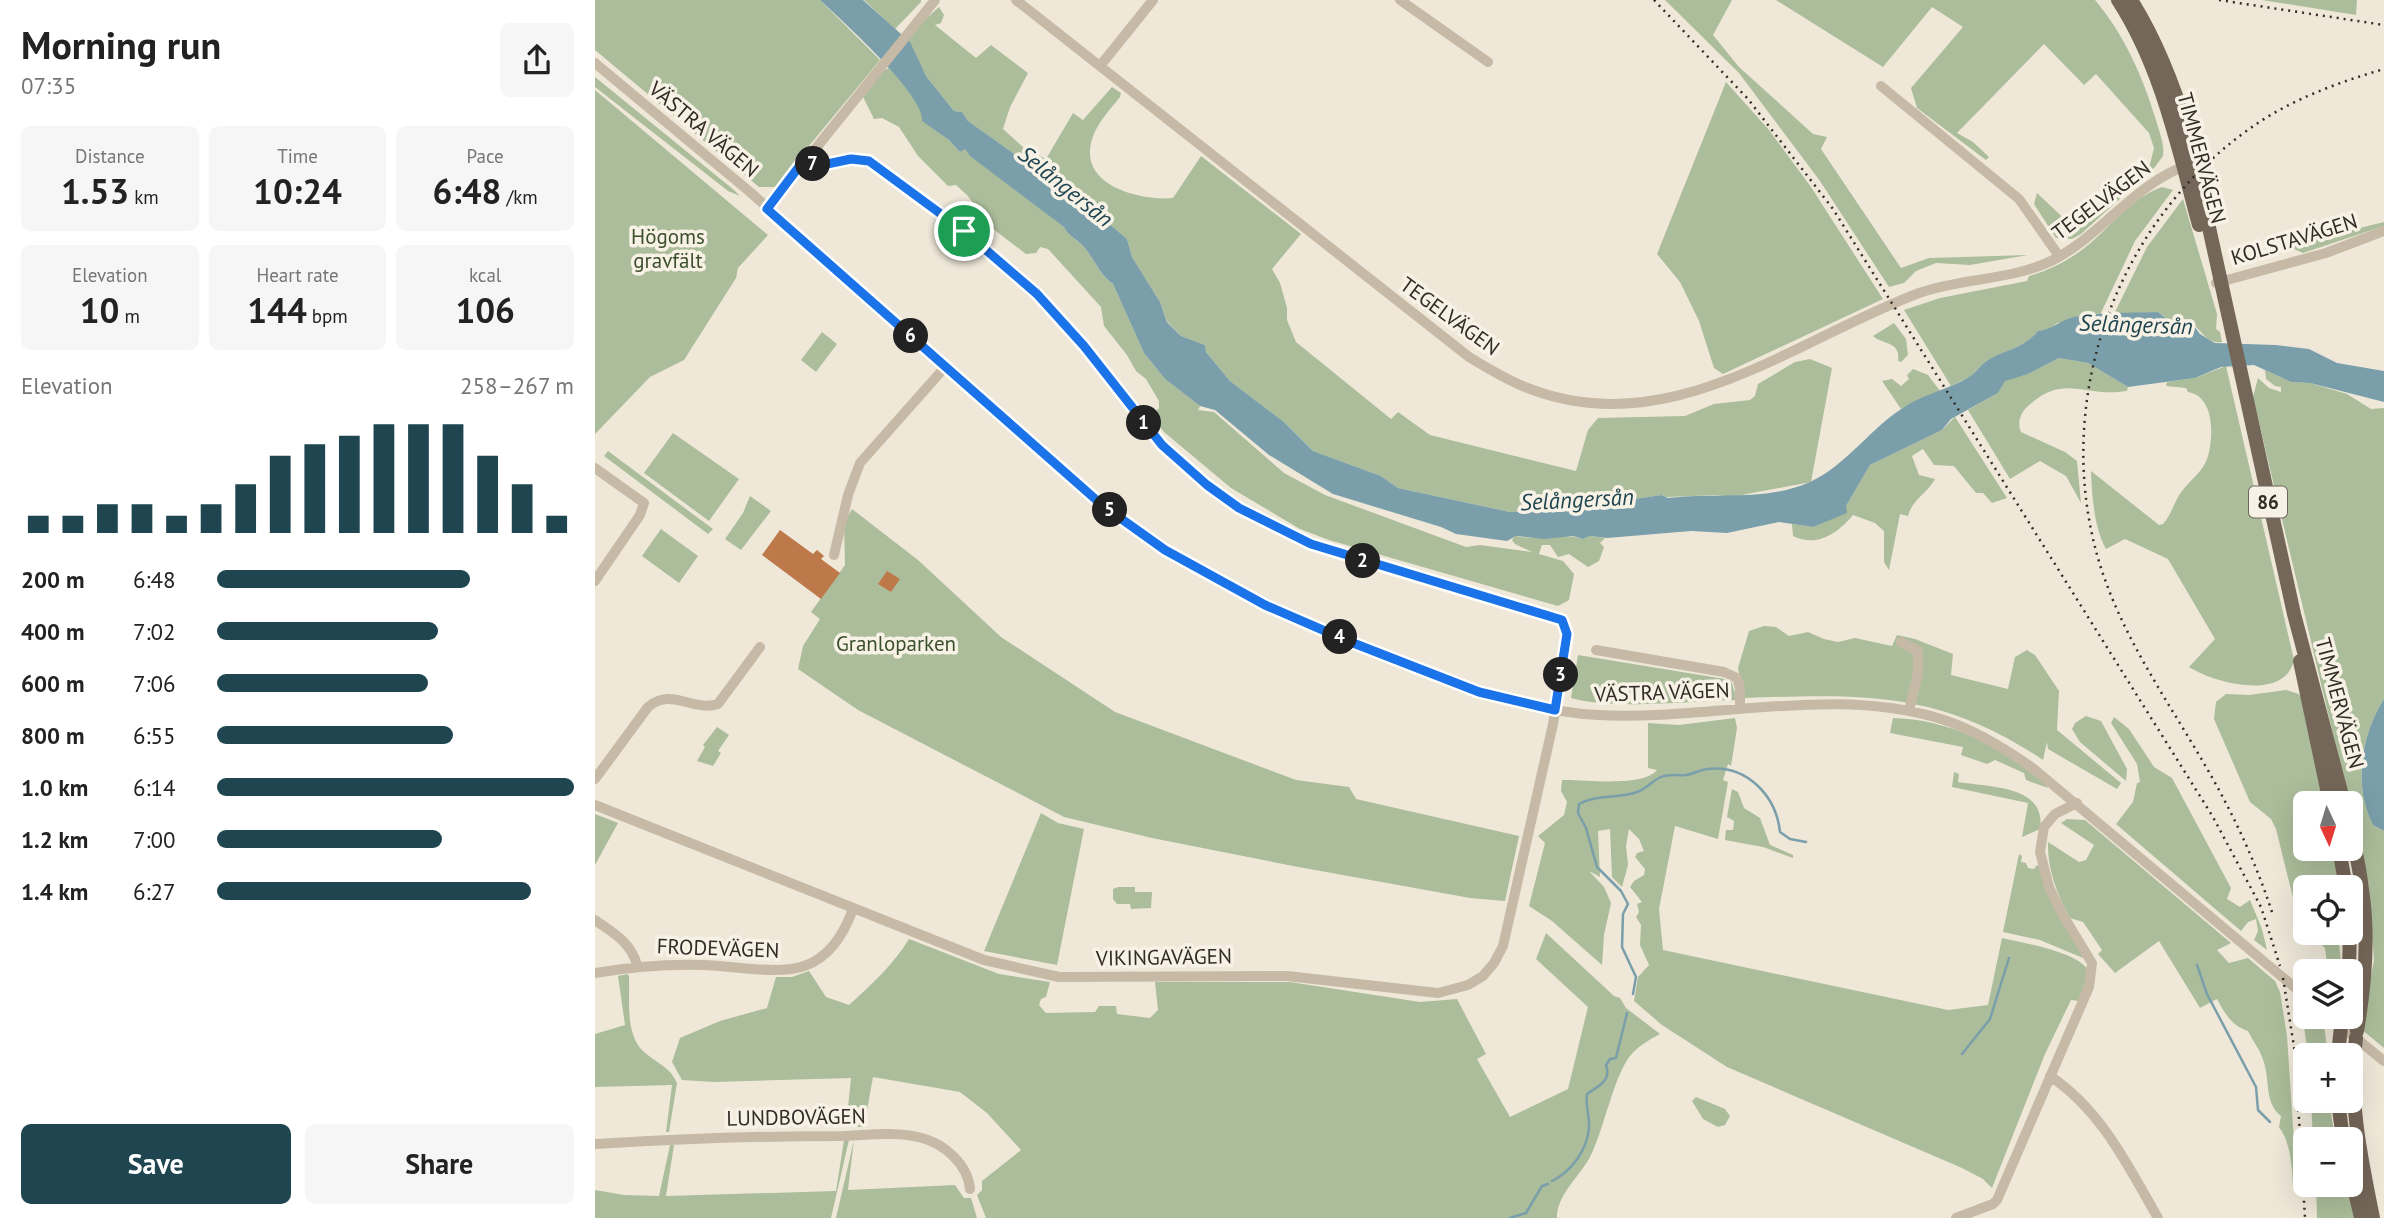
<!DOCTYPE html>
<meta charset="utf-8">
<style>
:root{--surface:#fff;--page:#f6f6f6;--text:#222;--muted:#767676;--accent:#1f4551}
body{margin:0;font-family:"PT Sans",sans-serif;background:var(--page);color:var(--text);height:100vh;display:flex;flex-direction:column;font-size:26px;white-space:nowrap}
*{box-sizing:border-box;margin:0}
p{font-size:23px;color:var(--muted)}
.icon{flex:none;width:38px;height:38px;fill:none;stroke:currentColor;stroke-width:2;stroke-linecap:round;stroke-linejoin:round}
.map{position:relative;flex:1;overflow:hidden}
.details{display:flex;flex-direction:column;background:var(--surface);width:595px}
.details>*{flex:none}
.needle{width:46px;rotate:176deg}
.tools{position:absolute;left:1698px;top:791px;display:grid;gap:14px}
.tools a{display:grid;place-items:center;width:70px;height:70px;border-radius:10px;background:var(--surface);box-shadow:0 7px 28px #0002;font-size:35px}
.pin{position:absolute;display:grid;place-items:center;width:60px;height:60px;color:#fff;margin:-30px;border:4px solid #fff;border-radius:50%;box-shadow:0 2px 7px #0007}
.km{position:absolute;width:35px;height:35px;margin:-18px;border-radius:50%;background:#222;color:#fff;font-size:19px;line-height:35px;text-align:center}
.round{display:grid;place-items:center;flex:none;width:74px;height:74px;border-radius:10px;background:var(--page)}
.head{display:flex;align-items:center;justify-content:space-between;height:119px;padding:0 21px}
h1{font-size:38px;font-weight:800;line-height:52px}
.stats{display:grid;grid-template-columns:repeat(3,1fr);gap:10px;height:119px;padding:7px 21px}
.stats div{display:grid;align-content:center;border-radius:10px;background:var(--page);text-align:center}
.stats b{font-size:35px;font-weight:800}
.stats small{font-size:19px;font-weight:400}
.stats p{font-size:19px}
.chart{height:196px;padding:14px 21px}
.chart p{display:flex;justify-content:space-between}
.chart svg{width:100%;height:126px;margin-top:7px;stroke:var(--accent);stroke-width:6}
.action{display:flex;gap:14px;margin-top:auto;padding:14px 21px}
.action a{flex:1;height:80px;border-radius:10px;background:var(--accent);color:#fff;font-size:28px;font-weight:800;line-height:80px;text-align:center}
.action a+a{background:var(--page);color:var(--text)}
ul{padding:0 21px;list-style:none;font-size:23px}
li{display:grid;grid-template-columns:112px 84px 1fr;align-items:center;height:52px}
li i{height:18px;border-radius:9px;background:var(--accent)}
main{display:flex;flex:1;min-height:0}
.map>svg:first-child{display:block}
.green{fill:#abbd9a}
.water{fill:#7a9faa}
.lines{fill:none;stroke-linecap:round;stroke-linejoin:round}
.stream{stroke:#7a9faa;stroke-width:2.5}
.building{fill:#bd7949}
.minor{stroke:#c6baa6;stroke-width:10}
.major{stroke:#746658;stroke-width:14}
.rail{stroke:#332c26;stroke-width:2.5;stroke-dasharray:2 5;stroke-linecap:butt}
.route-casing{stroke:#fff;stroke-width:14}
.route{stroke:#1a73e8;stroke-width:9}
.labels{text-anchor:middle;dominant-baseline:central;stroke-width:7;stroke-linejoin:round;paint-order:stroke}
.shield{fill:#f7f2e5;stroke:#6e675f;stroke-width:2}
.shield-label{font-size:19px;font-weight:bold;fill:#332c26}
.street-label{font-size:21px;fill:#332c26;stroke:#f7f2e5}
.park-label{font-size:21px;fill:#3c4f2c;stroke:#f7f2e5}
.water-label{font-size:23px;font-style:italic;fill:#1f4551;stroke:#f7f2e5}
</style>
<main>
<section class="details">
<div class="head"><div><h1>Morning run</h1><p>07:35</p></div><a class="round"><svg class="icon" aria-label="share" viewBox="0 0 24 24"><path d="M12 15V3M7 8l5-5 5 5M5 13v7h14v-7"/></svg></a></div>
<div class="stats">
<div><p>Distance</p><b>1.53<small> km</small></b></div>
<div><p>Time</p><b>10:24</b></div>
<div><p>Pace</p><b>6:48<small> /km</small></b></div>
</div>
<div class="stats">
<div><p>Elevation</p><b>10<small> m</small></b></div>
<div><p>Heart rate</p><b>144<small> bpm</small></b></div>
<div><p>kcal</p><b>106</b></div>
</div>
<div class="chart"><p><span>Elevation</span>258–267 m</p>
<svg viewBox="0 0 160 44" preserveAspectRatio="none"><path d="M5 44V38M15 44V38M25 44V34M35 44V34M45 44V38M55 44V34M65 44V27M75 44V17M85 44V13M95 44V10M105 44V6M115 44V6M125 44V6M135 44V17M145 44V27M155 44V38"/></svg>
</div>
<ul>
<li><b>200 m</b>6:48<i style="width:71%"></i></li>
<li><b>400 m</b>7:02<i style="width:62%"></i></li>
<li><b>600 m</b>7:06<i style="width:59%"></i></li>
<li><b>800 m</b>6:55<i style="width:66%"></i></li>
<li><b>1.0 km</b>6:14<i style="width:100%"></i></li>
<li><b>1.2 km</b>7:00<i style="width:63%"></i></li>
<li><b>1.4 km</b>6:27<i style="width:88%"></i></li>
</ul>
<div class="action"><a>Save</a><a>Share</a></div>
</section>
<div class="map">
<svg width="1789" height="1218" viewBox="0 0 1789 1218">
<rect width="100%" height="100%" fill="#efe8d9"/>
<path class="green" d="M0,0H225L285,60L180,187H164L0,50Z
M269,0H326V2L300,29Z
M1070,0H1137L1118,35L1144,67L1218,134L1232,137L1226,149L1306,268L1334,258L1433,255L1375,265L1341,263L1321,271L1309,283L1294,287L1225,181L1144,73Z
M1181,0H1500C1530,36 1547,75 1561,120C1564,131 1570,145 1568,156L1560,167L1486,234L1477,239L1461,238L1439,204L1442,193L1480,229L1555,164L1559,148L1554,133L1501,74L1489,85L1449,44L1362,133L1378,142L1394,157L1391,160L1322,108L1316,88L1368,27L1337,7L1288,67Z
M1667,0H1762L1761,15Z
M344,7L349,15L346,23L340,25L381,58L396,45L433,73L415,107L408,129L429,148L451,159L478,113L488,120L517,87L526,93L525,97C514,111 500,125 496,143C486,187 547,201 578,198L606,156L706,234L677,269L685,283L692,308V320L701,342L796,419L803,412L835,435L981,471L993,430L1003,418L1090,416L1119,404L1155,400L1160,396L1163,384L1200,362L1215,359L1237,368L1216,482L1136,497L1122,495L1072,497L1067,495L1025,501L1008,510L1002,508L915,512L803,488L786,476L718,451L689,422L635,381L611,352L610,345L586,336L572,321L565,302L537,257L532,239L497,209L373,121L367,112L359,111L331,76L312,40L324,25Z
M294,68C306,82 330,102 328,121L354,140L365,152L370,148L469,227C474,236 482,240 489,247C500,260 504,274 518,284L549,353L570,379L605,406L603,410L619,412L689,473L730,495L871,547L885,545L937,552L920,544L917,540L920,536C943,541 967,532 988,539L995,536L1010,538L1005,543L1009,547L1004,561L993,567L974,554L963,557L955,545H947L944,554L968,561L979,574L974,600L963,606L734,540L705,529L636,488L569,432L556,416L564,408V401L551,379L541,371L532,355L509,326L506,307L453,249L445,247L441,253L431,254L397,228L372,195L361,185L353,186L323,156L304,127L287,118L279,119L268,97L288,71Z
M0,77L139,190L145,196L133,191L0,87Z
M1131,82L1174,130L1216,187L1288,299L1128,374L1119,368L1104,321L1085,282L1062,254Z
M0,90L173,235L143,268L141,278L89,360L55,377L0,434Z
M1567,187L1578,190L1540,241L1505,315L1462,323L1454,330L1443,331L1436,340L1391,361L1376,376L1356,386L1309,310L1345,298L1432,281L1434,276C1459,269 1482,256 1501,238C1522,219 1540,197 1567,187Z
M1588,199L1622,314L1621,329L1625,332L1627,342C1612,344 1607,331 1597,323L1575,322L1563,312L1519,314L1552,247Z
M1789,222V226L1708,253L1692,246Z
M1299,323L1311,339L1313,355L1306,362L1303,361C1306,341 1288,345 1278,336Z
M227,332L242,344L221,372L206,360Z
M1464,358L1493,363L1533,387L1532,391C1488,398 1469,372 1432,407C1425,414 1422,423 1426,432L1470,452L1482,461L1486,503L1471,476L1445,461L1415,479L1373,410L1403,393L1410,380L1433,374Z
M1631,366L1699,660C1690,702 1619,683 1594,667L1620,639L1573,559L1530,539L1511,549C1499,527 1497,497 1496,471L1564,525L1568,524C1577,514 1579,501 1587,491C1596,479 1609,471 1613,456C1619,435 1619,396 1593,392L1591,388L1571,386L1572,382L1600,378Z
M1318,369L1333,375L1345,391L1306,409L1287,381L1297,379L1306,386L1314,379L1312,375Z
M1670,370L1696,382L1715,383L1752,394L1776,409L1789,408V699C1766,735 1758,786 1778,825L1789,831V1048L1766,1029L1779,960L1774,886L1658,397L1663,378L1674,388L1686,392V387L1680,386L1671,379Z
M1360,417L1412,498L1397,503L1388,493H1381L1359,466L1339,465L1328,449L1317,456L1324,475L1340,479C1332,494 1318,498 1313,516L1305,514L1294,570L1289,562V531L1280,523L1258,515C1243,533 1222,548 1198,536L1197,524L1218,527L1251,506L1275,465L1347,430Z
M78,433L144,479L114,521L49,473Z
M13,451L118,529L113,534L9,456Z
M155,496L176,511L146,550L130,539L148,513Z
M257,509L323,560L406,637L520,712L701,780L754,787L761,799L924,836L910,901L875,898L698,866L557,838L469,817L263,710L203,669L208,646L225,619L216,612L250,565L249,523Z
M66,529L103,556L84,583L47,556Z
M1169,626L1181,627L1194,636L1213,632L1229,639L1243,642L1260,638L1297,646L1302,635L1320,639L1358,654L1356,675L1413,689L1420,657L1432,650L1440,655L1464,691L1462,730L1526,783L1522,789L1453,749L1452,742L1448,760C1344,690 1268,694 1149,698L1143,668L1154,631Z
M983,655L1136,680L1142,700C1098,701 1016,710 976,698Z
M1691,690L1704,694L1707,699L1729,803H1710V849H1739L1745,887H1710V928L1704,922L1681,829L1676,819L1655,802L1619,719L1621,702L1631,694L1654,695Z
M1491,716L1506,721L1532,769L1531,781L1485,742L1477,729L1480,723Z
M1519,717L1534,729L1559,767L1577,778L1636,888L1632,899L1645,907L1655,900L1667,929L1672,950L1659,940L1663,931L1661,919L1653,922L1646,931L1521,824L1538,802L1542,783L1545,782L1542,764L1516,723Z
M1140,718L1142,728L1136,766L1133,764L1128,780L1133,782L1123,839L1080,826L1064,909L1068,950L1353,1010L1393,1005L1407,938C1428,943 1485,952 1494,972L1484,1001L1476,1000L1450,1054L1397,1188L1388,1179L1367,1168L1132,1067L1067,1025L1039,1001L1043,977L1054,965L1045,945L1046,925L1041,917L1044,912L1042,904L1047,902L1035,887L1039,881L1049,875L1050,869L1040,857L1042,853L1049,851L1044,839L1034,829L1031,846L1033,865L1027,887L1017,877L1015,829L1003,831L1005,877L994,871L1009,887L1016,903L1009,935L1007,965L957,921L934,906L950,843L943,836L969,815L972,802L966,791L967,780C989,779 1047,788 1062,770L1053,768V723L1084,725Z
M1298,718C1347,719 1395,740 1433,770C1440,776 1449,782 1453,788L1431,780L1429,773L1400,760L1392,764L1366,755L1368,747L1295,733Z
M122,727L134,735L123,751L126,753L118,766L102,761L110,747L108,745Z
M1359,772L1364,774L1363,782C1393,787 1452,785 1445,829L1427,837L1433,803L1357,787Z
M1137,789L1143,792L1149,808L1165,818L1175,845L1198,855V858L1168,847L1130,840L1131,830H1138L1139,821L1132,817Z
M446,813L463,823L489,829L462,965L389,951Z
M0,814L23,823L0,865Z
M1472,819L1490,820L1636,943L1622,950L1634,963L1653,958L1680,981L1685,992L1692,1036L1702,1186L1698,1187C1697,1168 1696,1143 1684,1127L1686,1116C1668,1102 1676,1077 1667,1057C1664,1048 1657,1040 1653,1031C1636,1025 1630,1014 1622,999L1605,1008L1564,941L1520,973L1503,954L1507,950L1488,922L1475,918C1462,894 1452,869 1453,842L1484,862L1491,860L1499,845L1466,823Z
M1424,854L1427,856L1426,862L1431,863L1433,868L1439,869L1442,865L1446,868L1488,958L1445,940L1408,932Z
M523,887H540V892H557L556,908L536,909L535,904H522L518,899V889Z
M951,933L1019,996L1025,998L1031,1008L1065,1034C1054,1040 1043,1046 1035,1056C1018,1078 1009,1130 995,1157C985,1176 961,1196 962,1218H391L382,1195L387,1190V1181L426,1150L392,1113L365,1092L278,1077L269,1127H251L256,1078L119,1082L87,1080L77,1062L85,1038L125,1021L172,1008L181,977H197L214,971L231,997L254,1005C277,984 298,965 314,939L404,974L455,982L451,997L446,999L444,1005L451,1013L500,1012L504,1006H521L522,1014L555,1018L563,1010L560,982H695L825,1002L862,999L891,1054L882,1059L915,1117L973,1089L993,1007L941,959Z
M1714,933H1743L1747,971H1733L1730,948Z
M32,974L34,976C35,998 30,1033 47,1050C59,1062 75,1066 82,1083L74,1132H71L77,1085L0,1087V1034L30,1025L23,976Z
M1710,990V1017H1728L1733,1055H1713L1704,991Z
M1101,1097L1130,1109L1135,1116L1130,1125L1123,1127L1108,1119L1097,1101Z
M1716,1101H1734L1740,1139H1718Z
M249,1140H254L236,1218H0V1190L29,1195L64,1196L75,1145H79L71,1196L241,1191Z
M259,1140L253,1190L360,1185L369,1198H376L382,1218H241Z
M1721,1185H1751L1759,1218H1722Z"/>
<path class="water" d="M225,0H268L315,42L331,76L359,111L367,112L373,121L497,209L532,239L537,257L565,302L572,322L586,336L610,345L611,352L635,381L689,422L718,451L786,476L803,488L915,512L1002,508L1008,510L1025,501L1067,495L1073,498C1120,492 1170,502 1215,482C1252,465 1276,427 1311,406C1330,394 1354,389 1374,377C1381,373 1386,364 1393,360C1410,350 1431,347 1443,331C1457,330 1465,320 1479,317C1506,312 1535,313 1563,312L1575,322L1597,323L1605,334L1620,343L1681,345L1714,349L1742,363L1789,371V402L1715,383L1696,382L1659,365L1626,367L1600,378L1533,387L1493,363L1464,358L1433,374L1410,381L1403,393L1356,419L1347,430L1275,465L1251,506L1252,513L1218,527L1184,522L1132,533L1096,531L1012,538L995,536L988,539L978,536L949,539L921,536L912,541L861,534L846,527L738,494L674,455L620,410L605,406L570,379L549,353L518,284C504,274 500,260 489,247C482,239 474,237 469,227L375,156L370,149L365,152L354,140L327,121C331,96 245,19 225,0Z
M1789,699V831L1778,825C1758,786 1766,735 1789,699Z"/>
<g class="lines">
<path class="stream" d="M1602,965L1612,994L1661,1087L1663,1110L1675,1122
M1038,994L1041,977L1027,947L1028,914L1033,904L1026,891L1002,867L991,828L983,813L984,804C1003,794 1022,799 1042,792C1051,789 1056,782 1064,778C1073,773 1081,776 1091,775C1098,774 1105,770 1112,769C1151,764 1181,795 1185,832L1195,839L1211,842
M1367,1054L1395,1019L1414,958
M957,1181C977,1171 992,1150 994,1128C995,1116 990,1106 992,1094C1003,1086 1017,1081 1011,1065L1015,1059L1021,1058L1032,1013
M915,1218L931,1213L947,1186L953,1184"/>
</g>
<path class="building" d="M185,530L218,554L222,550L229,556L226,559L245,573L226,599L167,555Z
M292,571L305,579L296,592L283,584Z"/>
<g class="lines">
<path class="minor" d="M421,0L874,357C892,368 910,379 930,387C1072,445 1197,341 1324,293C1369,277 1419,281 1462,258C1510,231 1542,182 1595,164
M805,0L893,62
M0,63L155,192L507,505C597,573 696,618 801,659C867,686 932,711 1003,715C1113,721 1240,685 1346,719C1378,729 1411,749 1439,769L1710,996
M505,66L558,0
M1286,86L1424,199L1464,256
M172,209L340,0
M1621,283L1731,253L1789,231
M0,468L49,503L45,515L0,581
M239,555L253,495L265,463L351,366
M1306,642L1323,651V673L1314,711
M1001,650L1129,672L1142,678L1145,688V709
M0,779L53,707C77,687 97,712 123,704L165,647
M0,805L389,960L464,977L692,976L843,993L873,985L888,976L899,963L908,946L958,724L971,647L970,624L958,616L716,544L644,508L612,485L567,445L489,346L442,294L368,231L274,161C251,156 231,168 209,160
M0,920C18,933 36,942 42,965
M0,973C36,967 70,964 106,965C175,967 228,992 258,909
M1735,1017L1789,1061
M1455,1076C1507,1111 1533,1166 1563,1218
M0,1144C82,1139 164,1136 247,1136C272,1135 302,1131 327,1138C350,1144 373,1165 375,1189
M1361,1218L1398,1204L1402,1200L1494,987L1497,963L1466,912L1454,887L1445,852L1449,827L1460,814L1482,803"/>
<path class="major" d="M1523,0C1567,68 1583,148 1604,225
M1536,0C1562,41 1579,86 1593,132L1699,614L1749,803
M1705,661L1735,803
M1755,827C1774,903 1775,955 1762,1031
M1744,849L1751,887
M1754,971L1755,928
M1761,1038C1753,1100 1766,1158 1778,1218
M1743,1055L1746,1026
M1743,1101L1748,1139
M1755,1171L1766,1218"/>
<path class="rail" d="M1059,0L1153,99L1238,209L1618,817L1666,907L1685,966
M1624,0L1789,25
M1677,912C1659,857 1634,805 1604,755C1568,694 1528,636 1506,568C1456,411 1515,233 1646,135C1689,102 1738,84 1789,69
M1688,978L1700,1053L1710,1218"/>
</g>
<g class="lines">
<g class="route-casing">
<path id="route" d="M256,159L274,161L369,231L442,294L489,346L567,445L612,485L644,508L716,544L967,620L972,634L960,710L884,692L753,641L670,605L570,550L507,505L172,209L209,160L232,164Z"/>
</g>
<use href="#route" class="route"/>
</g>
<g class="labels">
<rect class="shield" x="1654" y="486.5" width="38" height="31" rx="5"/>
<g class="shield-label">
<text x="1673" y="502">86</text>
</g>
<g class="street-label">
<text transform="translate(109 129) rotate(40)">VÄSTRA VÄGEN</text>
<text transform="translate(1607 158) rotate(75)">TIMMERVÄGEN</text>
<text transform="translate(1506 200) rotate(-37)">TEGELVÄGEN</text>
<text transform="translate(1699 239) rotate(-17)">KOLSTAVÄGEN</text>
<text transform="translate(855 316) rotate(36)">TEGELVÄGEN</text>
<text transform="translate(1067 692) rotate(-2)">VÄSTRA VÄGEN</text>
<text transform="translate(1745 703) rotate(75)">TIMMERVÄGEN</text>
<text transform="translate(123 948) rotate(2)">FRODEVÄGEN</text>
<text transform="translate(569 957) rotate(-1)">VIKINGAVÄGEN</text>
<text transform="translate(201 1117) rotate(-1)">LUNDBOVÄGEN</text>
</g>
<g class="park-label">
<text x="73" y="236">Högoms<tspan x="73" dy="24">gravfält</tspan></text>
<text x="301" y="643">Granloparken</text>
</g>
<g class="water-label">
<text transform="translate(471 186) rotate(39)">Selångersån</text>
<text transform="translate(1541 324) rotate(2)">Selångersån</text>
<text transform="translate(982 499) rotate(-3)">Selångersån</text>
</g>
</g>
</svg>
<div class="tools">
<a><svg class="needle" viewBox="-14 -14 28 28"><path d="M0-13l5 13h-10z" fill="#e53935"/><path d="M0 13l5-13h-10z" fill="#767676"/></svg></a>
<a><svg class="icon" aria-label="locate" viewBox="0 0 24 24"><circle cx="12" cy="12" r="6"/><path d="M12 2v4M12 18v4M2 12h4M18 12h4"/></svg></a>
<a><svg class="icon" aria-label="layers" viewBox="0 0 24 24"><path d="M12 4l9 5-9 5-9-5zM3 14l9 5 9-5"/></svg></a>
<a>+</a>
<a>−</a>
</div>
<div class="pin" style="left:369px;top:231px;background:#1e9e55"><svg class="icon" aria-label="arrive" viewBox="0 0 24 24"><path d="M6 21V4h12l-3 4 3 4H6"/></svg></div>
<b class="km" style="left:549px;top:423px">1</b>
<b class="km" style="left:768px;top:561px">2</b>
<b class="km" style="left:966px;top:675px">3</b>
<b class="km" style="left:745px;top:637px">4</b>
<b class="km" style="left:515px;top:510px">5</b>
<b class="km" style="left:316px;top:336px">6</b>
<b class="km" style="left:218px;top:164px">7</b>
</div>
</main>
